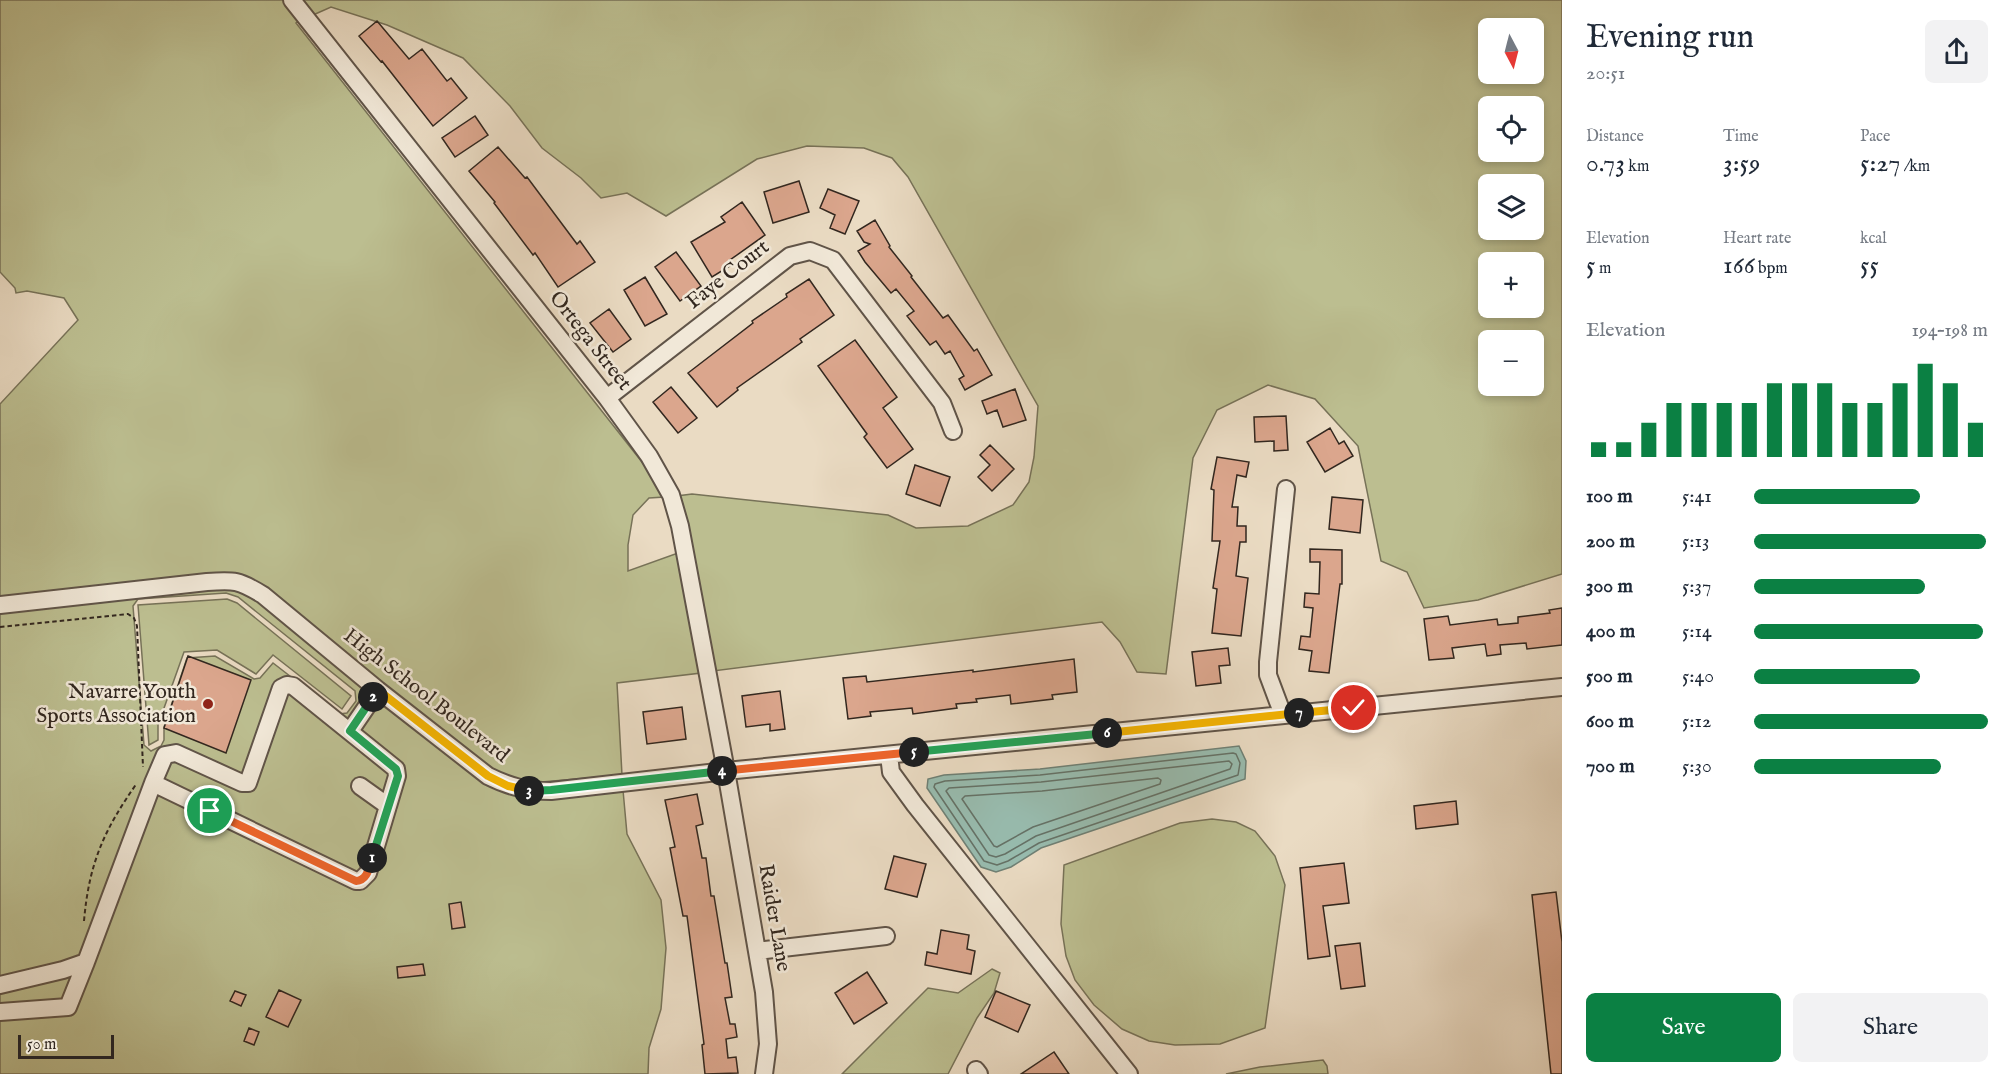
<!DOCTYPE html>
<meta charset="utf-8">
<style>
:root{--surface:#fff;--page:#f2f2f3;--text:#1f2937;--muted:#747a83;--accent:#0b8043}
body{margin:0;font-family:"IM FELL English",serif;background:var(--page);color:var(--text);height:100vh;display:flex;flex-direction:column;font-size:22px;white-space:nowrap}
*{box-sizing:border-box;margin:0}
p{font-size:20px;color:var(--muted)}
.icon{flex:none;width:33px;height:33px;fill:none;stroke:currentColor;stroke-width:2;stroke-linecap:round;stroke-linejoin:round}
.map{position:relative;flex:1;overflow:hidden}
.details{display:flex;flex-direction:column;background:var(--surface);width:450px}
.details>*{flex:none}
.needle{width:39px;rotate:173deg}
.fabs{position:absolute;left:1478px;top:18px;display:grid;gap:12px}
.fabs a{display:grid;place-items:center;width:66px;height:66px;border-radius:9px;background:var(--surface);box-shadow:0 3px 9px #0003;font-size:30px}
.scale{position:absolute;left:18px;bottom:15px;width:96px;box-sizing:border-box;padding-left:6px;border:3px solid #32271f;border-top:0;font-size:16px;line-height:21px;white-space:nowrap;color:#32271f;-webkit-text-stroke:4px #f1e8d8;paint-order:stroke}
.pin{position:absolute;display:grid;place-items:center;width:51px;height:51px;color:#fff;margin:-26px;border:3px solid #fff;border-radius:50%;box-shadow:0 2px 6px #0007}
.km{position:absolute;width:30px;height:30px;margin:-15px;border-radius:50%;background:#222;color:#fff;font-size:16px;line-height:30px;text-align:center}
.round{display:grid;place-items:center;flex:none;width:63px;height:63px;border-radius:9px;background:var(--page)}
.headline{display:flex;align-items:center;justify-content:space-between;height:102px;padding:0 24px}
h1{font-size:33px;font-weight:600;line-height:45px}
.figures{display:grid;grid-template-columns:repeat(3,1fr);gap:9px;height:102px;padding:6px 24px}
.figures div{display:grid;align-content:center}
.figures b{font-size:26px;font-weight:600}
.figures small{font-size:16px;font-weight:400}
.figures p{font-size:16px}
.chart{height:168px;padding:12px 24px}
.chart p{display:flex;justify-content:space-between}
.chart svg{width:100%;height:108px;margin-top:6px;stroke:var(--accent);stroke-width:6}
.cta{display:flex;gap:12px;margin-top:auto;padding:12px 24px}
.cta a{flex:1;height:69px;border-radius:9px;background:var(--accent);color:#fff;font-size:24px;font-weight:600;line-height:69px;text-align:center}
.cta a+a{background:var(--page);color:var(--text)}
ul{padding:0 24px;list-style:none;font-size:20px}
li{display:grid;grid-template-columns:96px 72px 1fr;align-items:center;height:45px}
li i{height:15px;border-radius:8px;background:var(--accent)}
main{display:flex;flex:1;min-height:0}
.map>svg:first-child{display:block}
.green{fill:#bcbe90;stroke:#777258;stroke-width:1.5;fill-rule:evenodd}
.water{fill:#98bcaf;stroke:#6f8075;stroke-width:1.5}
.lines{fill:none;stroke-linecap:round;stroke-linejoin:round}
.shore{stroke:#657267;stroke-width:1.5}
.building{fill:#dba68d;stroke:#32271f;stroke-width:1.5}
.minor-casing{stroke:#605448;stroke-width:20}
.path{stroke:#32271f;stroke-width:2;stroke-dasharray:4.5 3;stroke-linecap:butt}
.minor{stroke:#f1e8d8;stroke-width:16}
.split-1-casing{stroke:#fff;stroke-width:12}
.split-2-casing{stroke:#fff;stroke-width:12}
.split-3-casing{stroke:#fff;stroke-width:12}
.split-4-casing{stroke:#fff;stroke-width:12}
.split-5-casing{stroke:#fff;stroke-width:12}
.split-6-casing{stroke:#fff;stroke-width:12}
.split-7-casing{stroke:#fff;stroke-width:12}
.split-8-casing{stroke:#fff;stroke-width:12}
.split-1{stroke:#f0652b;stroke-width:8}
.split-2{stroke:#22a559;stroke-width:8}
.split-3{stroke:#f5b400;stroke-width:8}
.split-4{stroke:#22a559;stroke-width:8}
.split-5{stroke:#f0652b;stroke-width:8}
.split-6{stroke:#22a559;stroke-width:8}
.split-7{stroke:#f5b400;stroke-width:8}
.split-8{stroke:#f5b400;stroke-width:8}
.poi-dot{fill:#8f2418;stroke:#f1e8d8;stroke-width:2}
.labels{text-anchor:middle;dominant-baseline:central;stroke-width:5;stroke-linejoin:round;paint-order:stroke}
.street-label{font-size:21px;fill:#32271f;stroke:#f1e8d8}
.poi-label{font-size:21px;fill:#32271f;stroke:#f1e8d8;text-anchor:end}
</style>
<main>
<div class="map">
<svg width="1562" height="1074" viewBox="0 0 1562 1074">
<rect width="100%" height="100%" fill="#eadbc3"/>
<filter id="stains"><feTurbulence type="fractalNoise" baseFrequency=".00333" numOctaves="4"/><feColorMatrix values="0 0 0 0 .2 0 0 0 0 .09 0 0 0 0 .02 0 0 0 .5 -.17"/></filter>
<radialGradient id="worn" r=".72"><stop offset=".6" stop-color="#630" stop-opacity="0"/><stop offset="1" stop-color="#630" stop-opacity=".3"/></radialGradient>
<path class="green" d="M0,0H284L300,21L296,23L653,476L664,497L649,498L633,515L628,545V571L678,553L701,673L617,683L622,775L530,783L510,779L491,770L266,589C242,573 235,573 206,574L0,597V404L78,320L64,298L27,291L16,293L15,288L0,272Z
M301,0H1562V574L1478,600L1424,608L1407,572L1381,561L1358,446L1315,399L1268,385L1217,410L1193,458L1166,674L1137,672L1120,642L1102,622L713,671L677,496L692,494L888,515L916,528L968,526L1013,505L1029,482L1034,457L1038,406L908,177L892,158L864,148L807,146L757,159L666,216L627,193L601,198L581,178L542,148L510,106L463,58L387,25L331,7L313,15ZM1488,28H1533V74H1488ZM1488,106H1533V152H1488ZM1488,184H1533V230H1488ZM1488,262H1533V308H1488ZM1488,340H1533V386H1488Z
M230,588L242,590L259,602L486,783C493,786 500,791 507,793C540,806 589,794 623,790L627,834L661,900L666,948L661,1009L649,1048L648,1074H0V612ZM226,593L238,597L355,691L356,701L347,713L339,714L273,663L260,678L254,679L215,656L187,658L164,727V740L161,746L151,751L144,745L133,606L138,599Z
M227,599L237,603L351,696L342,709L273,655L256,674L217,650L184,652L158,725V740L149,745L138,605Z
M1212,819L1236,822L1255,831L1275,856L1285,885L1265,1028L1220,1044L1175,1045L1149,1041L1122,1029L1094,1005L1075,980L1066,956L1061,924L1064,865L1180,823Z
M992,969L1000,973L994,993L977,1018L948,1074H842L928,988L958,993Z
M1323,1060L1327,1066L1328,1074H1226L1260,1067Z"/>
<path class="water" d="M1239,746L1246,761L1245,779L1041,848L1011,867L996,872L981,867L927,788L928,779L944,775L1040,769Z"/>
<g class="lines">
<path class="shore" d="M1233,753L1236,754L1240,763L1238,775L1039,843L1008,861L997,865L984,861L934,787L935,784L945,781L1040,775Z
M1229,761L1232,764L1230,769L1036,836L1005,854L996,857L989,855L946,791L949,788L1041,782Z
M1158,778L1161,780L1160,784L1033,827L997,847L994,846L962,799L965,796L1042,791Z"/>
</g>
<path class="building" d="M377,21L409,59L422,49L447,81L451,78L467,98L433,126L382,61L381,62L359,36Z
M475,116L488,135L455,157L442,138Z
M498,147L525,178L527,177L577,244L580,241L595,262L558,287L535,253L533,255L494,203L495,202L469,171Z
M799,181L809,212L773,223L764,192Z
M828,189L859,201L845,234L830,228L835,215L820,208Z
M742,202L765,235L730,260L733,264L712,277L691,242L725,222L721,217Z
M875,220L890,246L889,247L912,276L911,277L943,318L948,315L974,351L977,349L992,375L965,390L959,379L964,376L950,351L945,354L936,341L930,345L907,316L914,311L896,289L891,293L865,262L858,251L870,244L864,242L857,231Z
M676,252L701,286L680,301L655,267Z
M645,277L667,314L645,326L624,290Z
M809,279L834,315L800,339L802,342L737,388L738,390L717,407L688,373L753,323L752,321L787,297L786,294Z
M609,309L631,339L613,352L590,323Z
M855,340L897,397L883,408L913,449L887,468L864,437L867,434L818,366Z
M671,387L697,418L678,433L653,402Z
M1015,389L1026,420L1003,427L997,410L987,414L982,401Z
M1286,416L1288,450L1274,451V441L1255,442L1254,417Z
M1330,428L1339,444L1344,441L1353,456L1325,472L1307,442Z
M990,445L1014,469L992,491L978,477L990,465L980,455Z
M1217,457L1249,462L1246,477L1237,475L1232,507H1238L1237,526H1246V542H1240L1236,576L1248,578L1241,636L1212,633L1217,589L1213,588L1220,541H1212L1214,490L1211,489Z
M915,465L950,477L940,506L906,494Z
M1332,497L1363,500L1360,533L1329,529Z
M1310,549L1342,550V584H1340L1329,673L1309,671L1312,651L1299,649L1301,636L1310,637L1313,608L1304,607L1305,593L1319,594L1320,562H1310Z
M1562,608V645L1527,649L1526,643L1500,645L1501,654L1487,656L1485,644L1452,648L1454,658L1429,660L1424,619L1448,616L1450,625L1497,619L1498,625L1518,623V617L1550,613L1549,610Z
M1228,648L1230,665L1219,666L1221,683L1196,686L1192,652Z
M188,656L251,680L226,753L164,728Z
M1074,659L1077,692L1052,695L1053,699L1011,704L1010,695L976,699L977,702L956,704L957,708L913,714L912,708L870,712L871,716L848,719L843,678L866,676L867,682L973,670V672Z
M780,691L785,729L770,731V724L746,727L742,696Z
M682,707L686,739L647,744L643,712Z
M697,794L703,824L696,826L702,858H706L711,896H714L725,963H727L732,997L725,998L730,1024H735L737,1037L726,1039L728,1058L736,1057L738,1073L705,1074L702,1045L704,1044L687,916H683L670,848L675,847L665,800Z
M1456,801L1458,824L1416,829L1414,806Z
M894,856L926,864L917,897L885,889Z
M1344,863L1349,903L1323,906L1330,956L1308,959L1300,868Z
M1556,892L1562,942V1074H1551L1532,895Z
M461,902L465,927L452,929L449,904Z
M941,930L969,935L967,949L975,951L971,974L925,965L927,952L937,954Z
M1360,943L1365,986L1341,989L1335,946Z
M423,964L425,975L398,978L397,967Z
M867,972L887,1003L854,1024L835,993Z
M279,990L301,1000L288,1027L266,1017Z
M235,991L246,995L241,1006L230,1001Z
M996,991L1030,1005L1018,1032L985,1017Z
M249,1028L259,1032L254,1045L244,1041Z
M1054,1052L1069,1074H1021Z"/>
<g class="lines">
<g class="minor-casing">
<path id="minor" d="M292,0L607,398L649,456L671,495L680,526L726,771L764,992L768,1044L764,1074
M607,398L790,256L810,251L833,260L942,403L953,431
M0,605L207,582C234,580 239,580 263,595L378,690L488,776C510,787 527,791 551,791L726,771L1562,687
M1283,715L1268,675V662L1286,489
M350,731L378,690
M889,755L891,772L915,805L1129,1074
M360,786L388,806
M757,951L886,936
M0,985L63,970L86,962L153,783L165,755L176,753L242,783H248L281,688L287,685L293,686L396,769L397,776L368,873L360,881H356L153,783
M0,1012L68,1007L86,962
M976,1070L979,1074"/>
</g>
<path class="path" d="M0,627L128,614L134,618L137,626L143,767
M84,921C89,863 104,830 137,783"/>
<use href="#minor" class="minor"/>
</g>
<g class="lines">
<g class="split-1-casing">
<path id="split-1" d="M210,811L356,881C368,880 369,867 372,858"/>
</g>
<g class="split-2-casing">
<path id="split-2" d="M372,858L398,776L396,769L350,731L373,697"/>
</g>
<g class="split-3-casing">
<path id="split-3" d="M373,697L378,690L488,776L508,786L529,791"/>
</g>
<g class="split-4-casing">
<path id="split-4" d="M529,791L551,790L722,771"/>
</g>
<g class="split-5-casing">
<path id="split-5" d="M722,771L914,752"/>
</g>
<g class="split-6-casing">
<path id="split-6" d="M914,752L1107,733"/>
</g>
<g class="split-7-casing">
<path id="split-7" d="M1107,733L1299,713"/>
</g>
<g class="split-8-casing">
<path id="split-8" d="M1299,713L1354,708"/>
</g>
<use href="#split-1" class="split-1"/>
<use href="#split-2" class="split-2"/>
<use href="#split-3" class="split-3"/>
<use href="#split-4" class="split-4"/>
<use href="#split-5" class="split-5"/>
<use href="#split-6" class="split-6"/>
<use href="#split-7" class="split-7"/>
<use href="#split-8" class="split-8"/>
</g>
<circle class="poi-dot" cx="208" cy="704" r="6"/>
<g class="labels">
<g class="street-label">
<text transform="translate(728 275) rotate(-38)">Faye Court</text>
<text transform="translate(590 341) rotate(52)">Ortega Street</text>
<text transform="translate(426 696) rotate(38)">High School Boulevard</text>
<text transform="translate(774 918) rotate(80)">Raider Lane</text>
</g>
<g class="poi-label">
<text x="196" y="692">Navarre Youth<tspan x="196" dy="24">Sports Association</tspan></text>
</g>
</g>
<rect width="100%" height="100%" filter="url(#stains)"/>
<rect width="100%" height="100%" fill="url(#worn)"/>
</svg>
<div class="fabs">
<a><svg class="needle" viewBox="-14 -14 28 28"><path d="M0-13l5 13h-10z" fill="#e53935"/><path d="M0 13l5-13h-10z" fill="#747a83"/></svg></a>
<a><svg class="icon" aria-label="locate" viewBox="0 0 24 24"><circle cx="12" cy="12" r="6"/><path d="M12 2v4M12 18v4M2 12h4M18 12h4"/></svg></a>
<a><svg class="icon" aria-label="layers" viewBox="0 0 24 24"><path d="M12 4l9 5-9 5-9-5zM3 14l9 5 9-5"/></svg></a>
<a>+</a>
<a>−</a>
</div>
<div class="scale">50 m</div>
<div class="pin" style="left:210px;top:811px;background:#1e9e55"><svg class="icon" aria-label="arrive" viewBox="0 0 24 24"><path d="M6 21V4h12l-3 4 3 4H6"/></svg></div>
<div class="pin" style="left:1354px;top:708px;background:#d93025"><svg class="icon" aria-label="check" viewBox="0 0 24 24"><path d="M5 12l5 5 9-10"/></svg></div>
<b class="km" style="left:372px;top:858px">1</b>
<b class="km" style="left:373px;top:697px">2</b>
<b class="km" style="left:529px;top:791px">3</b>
<b class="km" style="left:722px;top:771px">4</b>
<b class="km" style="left:914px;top:752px">5</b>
<b class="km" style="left:1107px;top:733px">6</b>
<b class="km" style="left:1299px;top:713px">7</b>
</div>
<section class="details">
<div class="headline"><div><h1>Evening run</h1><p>20:51</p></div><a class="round"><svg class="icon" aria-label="share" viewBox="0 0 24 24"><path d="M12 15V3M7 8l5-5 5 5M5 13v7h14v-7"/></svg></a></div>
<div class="figures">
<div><p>Distance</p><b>0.73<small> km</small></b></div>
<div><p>Time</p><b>3:59</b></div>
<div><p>Pace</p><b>5:27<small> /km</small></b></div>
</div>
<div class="figures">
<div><p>Elevation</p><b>5<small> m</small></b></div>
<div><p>Heart rate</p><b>166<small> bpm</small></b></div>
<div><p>kcal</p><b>55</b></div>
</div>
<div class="chart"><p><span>Elevation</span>194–198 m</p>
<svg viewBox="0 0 160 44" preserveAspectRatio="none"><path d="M5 44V38M15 44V38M25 44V30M35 44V22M45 44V22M55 44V22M65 44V22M75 44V14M85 44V14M95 44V14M105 44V22M115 44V22M125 44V14M135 44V6M145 44V14M155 44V30"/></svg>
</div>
<ul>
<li><b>100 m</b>5:41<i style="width:71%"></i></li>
<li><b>200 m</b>5:13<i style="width:99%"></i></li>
<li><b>300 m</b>5:37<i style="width:73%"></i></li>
<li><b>400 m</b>5:14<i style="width:98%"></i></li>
<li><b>500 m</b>5:40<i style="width:71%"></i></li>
<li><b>600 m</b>5:12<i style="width:100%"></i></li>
<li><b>700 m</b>5:30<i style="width:80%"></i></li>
</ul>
<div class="cta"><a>Save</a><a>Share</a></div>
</section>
</main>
